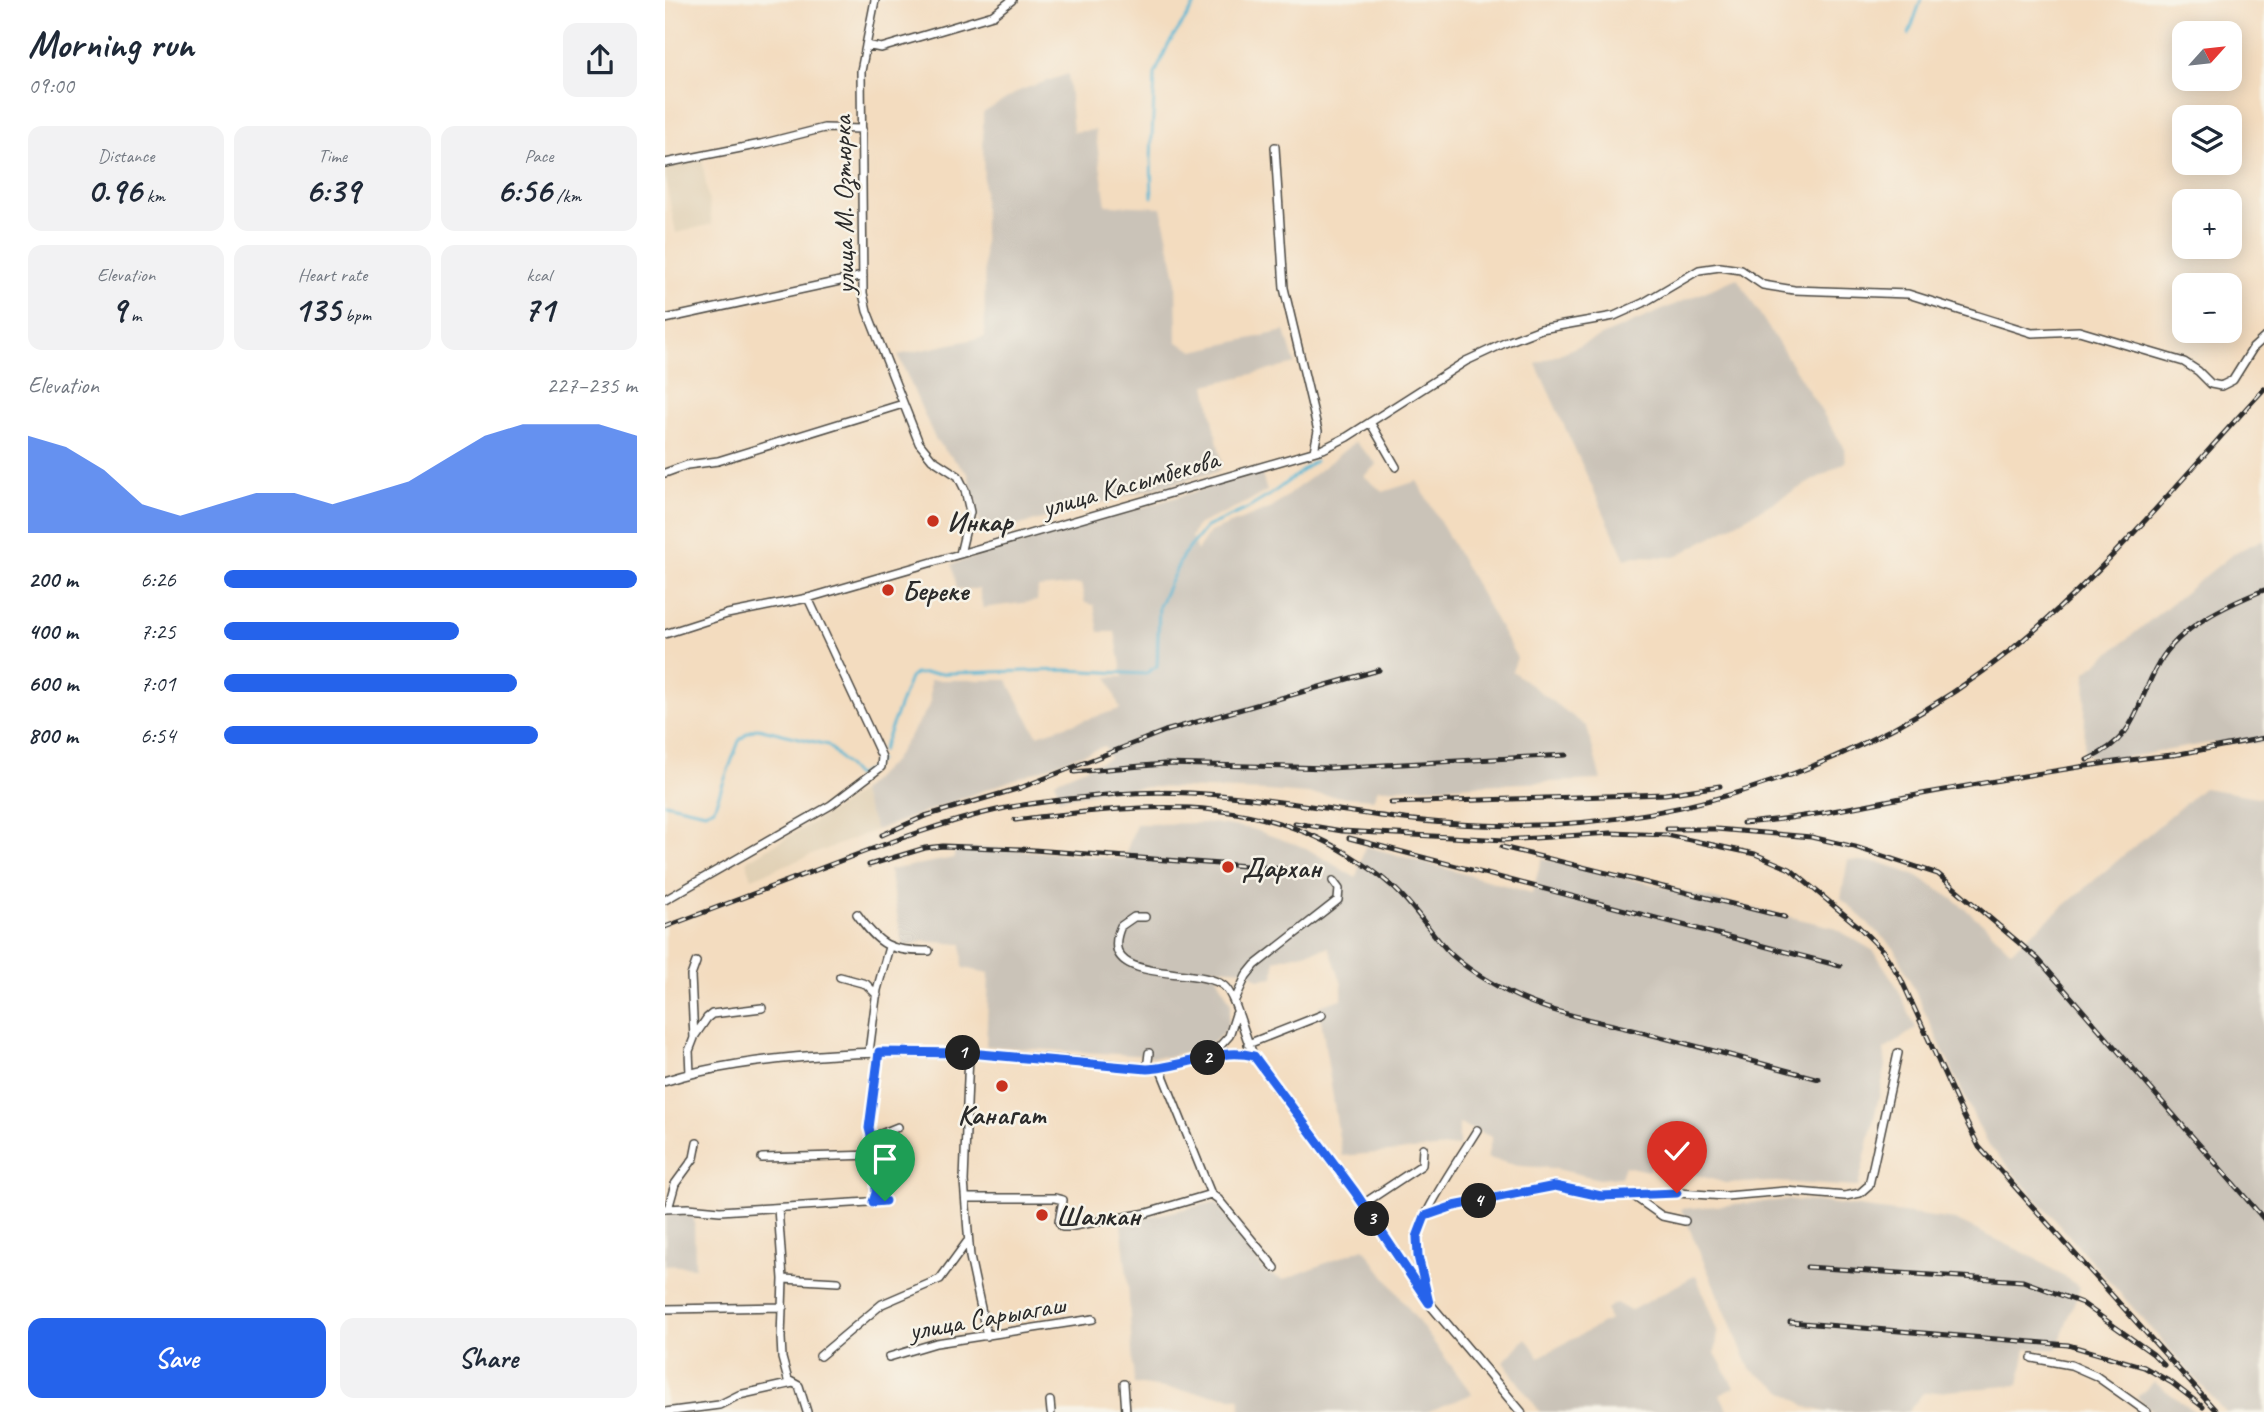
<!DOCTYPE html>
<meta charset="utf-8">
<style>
:root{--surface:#fff;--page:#f2f2f3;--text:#1f2937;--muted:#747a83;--accent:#2563eb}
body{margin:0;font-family:Caveat,sans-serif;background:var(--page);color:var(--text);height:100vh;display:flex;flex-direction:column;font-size:26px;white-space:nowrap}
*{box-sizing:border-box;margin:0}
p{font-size:23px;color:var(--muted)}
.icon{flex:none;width:38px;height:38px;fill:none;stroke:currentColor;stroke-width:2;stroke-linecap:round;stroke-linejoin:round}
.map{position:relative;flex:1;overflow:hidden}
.drawer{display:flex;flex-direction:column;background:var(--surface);width:665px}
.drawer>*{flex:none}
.needle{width:46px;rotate:63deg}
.fabs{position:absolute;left:1507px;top:21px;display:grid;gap:14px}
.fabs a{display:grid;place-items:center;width:70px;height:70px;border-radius:14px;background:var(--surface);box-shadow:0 4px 18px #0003;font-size:35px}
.pin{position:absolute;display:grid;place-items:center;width:60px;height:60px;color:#fff;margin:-72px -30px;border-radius:50% 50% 50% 0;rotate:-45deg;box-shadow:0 0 7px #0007}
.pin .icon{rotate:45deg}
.km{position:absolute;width:35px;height:35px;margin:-18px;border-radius:50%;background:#222;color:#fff;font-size:19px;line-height:35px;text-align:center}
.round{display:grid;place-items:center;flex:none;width:74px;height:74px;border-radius:14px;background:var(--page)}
.head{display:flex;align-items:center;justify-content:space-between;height:119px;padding:0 28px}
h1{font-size:38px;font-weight:800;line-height:52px}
.metrics{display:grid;grid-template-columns:repeat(3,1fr);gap:10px;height:119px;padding:7px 28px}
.metrics div{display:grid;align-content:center;border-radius:14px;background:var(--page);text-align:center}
.metrics b{font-size:35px;font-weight:800}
.metrics small{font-size:19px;font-weight:400}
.metrics p{font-size:19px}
.chart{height:196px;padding:14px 28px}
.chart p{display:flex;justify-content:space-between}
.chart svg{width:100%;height:126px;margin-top:7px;fill:var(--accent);opacity:.7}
.primary-button{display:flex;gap:14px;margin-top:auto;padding:14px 28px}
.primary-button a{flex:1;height:80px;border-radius:14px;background:var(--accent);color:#fff;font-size:28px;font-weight:800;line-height:80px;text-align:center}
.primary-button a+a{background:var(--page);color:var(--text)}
ul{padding:0 28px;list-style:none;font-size:23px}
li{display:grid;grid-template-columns:112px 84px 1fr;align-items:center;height:52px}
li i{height:18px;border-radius:9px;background:var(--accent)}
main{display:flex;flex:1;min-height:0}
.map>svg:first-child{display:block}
.built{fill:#dfceb1}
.industrial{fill:#cac3b8}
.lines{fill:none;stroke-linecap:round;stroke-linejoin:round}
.stream{stroke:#56b6d4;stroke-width:2.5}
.minor-casing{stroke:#494641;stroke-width:10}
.tertiary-casing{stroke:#494641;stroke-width:11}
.minor{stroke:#fff;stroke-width:7}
.tertiary{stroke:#fff;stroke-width:8}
.rail-casing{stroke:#2b2b2b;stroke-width:5}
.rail{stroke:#f7f3e8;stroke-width:2.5;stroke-dasharray:8;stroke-linecap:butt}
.route-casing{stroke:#fff;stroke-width:14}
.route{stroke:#2563eb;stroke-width:9}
.poi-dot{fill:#c8321e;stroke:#f7f3e8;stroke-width:2.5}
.labels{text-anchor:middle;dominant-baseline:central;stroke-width:5;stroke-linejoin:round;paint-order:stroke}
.street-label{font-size:28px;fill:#2b2b2b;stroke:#f7f3e8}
.poi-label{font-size:28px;font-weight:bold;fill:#2b2b2b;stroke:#f7f3e8;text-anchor:start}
</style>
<main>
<section class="drawer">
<div class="head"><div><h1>Morning run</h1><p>09:00</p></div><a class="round"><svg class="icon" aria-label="share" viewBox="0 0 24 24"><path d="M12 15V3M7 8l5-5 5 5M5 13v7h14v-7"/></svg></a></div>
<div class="metrics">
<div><p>Distance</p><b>0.96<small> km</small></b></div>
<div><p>Time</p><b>6:39</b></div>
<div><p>Pace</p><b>6:56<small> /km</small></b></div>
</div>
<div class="metrics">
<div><p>Elevation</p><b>9<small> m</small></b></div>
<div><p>Heart rate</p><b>135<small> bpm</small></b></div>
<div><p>kcal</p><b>71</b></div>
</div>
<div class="chart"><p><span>Elevation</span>227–235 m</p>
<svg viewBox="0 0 160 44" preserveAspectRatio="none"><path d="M0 44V10L10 14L20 22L30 34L40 38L50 34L60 30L70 30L80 34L90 30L100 26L110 18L120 10L130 6L140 6L150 6L160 10V44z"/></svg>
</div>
<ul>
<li><b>200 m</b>6:26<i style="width:100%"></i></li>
<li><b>400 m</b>7:25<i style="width:57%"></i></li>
<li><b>600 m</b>7:01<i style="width:71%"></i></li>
<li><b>800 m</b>6:54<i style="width:76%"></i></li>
</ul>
<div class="primary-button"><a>Save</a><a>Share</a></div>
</section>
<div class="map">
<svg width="1599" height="1412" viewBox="0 0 1599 1412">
<rect width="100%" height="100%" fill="#f7f3e8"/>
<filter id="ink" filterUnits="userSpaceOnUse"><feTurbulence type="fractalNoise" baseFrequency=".0143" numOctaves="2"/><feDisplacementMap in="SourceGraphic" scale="14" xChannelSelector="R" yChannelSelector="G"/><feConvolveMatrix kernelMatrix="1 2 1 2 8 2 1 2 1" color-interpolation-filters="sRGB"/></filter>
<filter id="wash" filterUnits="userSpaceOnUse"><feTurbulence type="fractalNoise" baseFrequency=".00686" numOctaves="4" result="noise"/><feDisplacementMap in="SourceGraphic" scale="28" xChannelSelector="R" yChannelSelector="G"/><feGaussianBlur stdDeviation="1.57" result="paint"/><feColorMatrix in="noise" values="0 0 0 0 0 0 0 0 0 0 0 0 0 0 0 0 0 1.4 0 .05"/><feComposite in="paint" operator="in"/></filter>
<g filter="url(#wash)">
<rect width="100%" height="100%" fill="#f3dcbf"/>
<path class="built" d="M37,159L47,224L11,233L0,178V167Z
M195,792L211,830L87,878L81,861L174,807Z"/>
<path class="industrial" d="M403,74L408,132L430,130L441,205L496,207L511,277L512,342L529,351L620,331L630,364L541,385L557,463L554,471L318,535L303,474L271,441L233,355L320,337L318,113L356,90Z
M1072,278L1179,447L1181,462L1010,557L970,556L960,559L871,364Z
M690,442L712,464L699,476L718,492L752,481L852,658L847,671L922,727L936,780L713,789L708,799L602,791L485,787L446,789L394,799L390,781L444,758L440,746L211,830L195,792L228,761L265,705V680H342L372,735L455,709L443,677H458L450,632H434L429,605L420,603L416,584L373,588L372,601L318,608L314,589H292L287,564L596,472L602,491L582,502L532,525L526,537L532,551L545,532L607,508Z
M1599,539V743H1546L1439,761L1419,753L1421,672L1569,553Z
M1538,788L1599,798V1412H1560L1321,1142L1230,949L1176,898L1183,860L1217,863L1252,876L1288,899L1321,926L1346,951Z
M547,823L587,829L641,848L691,878L700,846L867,893L877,858L1168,927L1209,951L1231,985L1251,1028L1219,1050L1221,1066L1193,1187L1112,1182L1061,1183L987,1163L983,1171L960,1166L956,1177L934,1179L888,1168L855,1166L822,1158L827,1137L794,1124V1146L677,1156L654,1006L677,999V983L664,947L610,960L609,977L594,979L581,970L548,968L566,1004L562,1029L544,1047L500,1057L321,1046L324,973L298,968L297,944L258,941L238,948L224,870L289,858V849L331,848L459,859L471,824Z
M1122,1200L1156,1202L1290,1220L1368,1257L1415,1287L1392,1349H1361L1354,1385L1258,1393L1243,1412H1161L1144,1408L1085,1369L1016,1209Z
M551,1202L600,1272L618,1280L699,1248L807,1394L762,1412H576L575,1398L469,1384L463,1284L456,1223Z
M13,1214L29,1217L30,1267L0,1265V1215Z
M1031,1275L1053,1333L1050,1353L1069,1387L1055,1395L1064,1412H875L838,1362L861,1338L874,1357L944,1320L941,1309L951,1303L965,1311Z
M1489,1382L1530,1412H1488L1472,1397Z"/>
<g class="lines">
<path class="stream" d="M1244,34L1256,0
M487,197L486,158L490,74L503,45L533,0
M217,751L245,678L250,674L402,670L480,674L492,666L494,606L518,555L541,527L582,509L605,495L650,461
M0,803L40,812L49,808L74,741L82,733L93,728L163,745L191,776L204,770L214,760"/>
</g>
</g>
<g filter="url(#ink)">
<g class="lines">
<g class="minor-casing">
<path id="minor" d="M210,0L196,71L198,293L202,311L254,443L267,459L293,476L300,490L305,512L295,554
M201,45L216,48L328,15L347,0
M610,147L619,288L653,431L649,451
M0,163L96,144L159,128L197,129
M0,319L198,276
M705,422L731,467
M0,473L22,465L53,461L238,404
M0,634L62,614L143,598L658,449L682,437L801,361L842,342L876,329L949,316L978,303L1034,270L1055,267L1076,270L1098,285L1129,290L1243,294L1367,333L1414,331L1519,362L1533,371L1546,384L1556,386L1568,380L1588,348L1599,338
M0,900L166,805L216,767L217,757L143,598
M192,914C214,945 225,952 264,951
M480,917H469L456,926C429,987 533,964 559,986C571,996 580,1039 589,1056
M175,977L201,984L212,995
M569,1002L581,976L590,965L673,900L674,889L668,881
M29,1037L42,1018L47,1014L97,1008
M583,1044L657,1015
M204,1052L212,990L224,947
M304,1053L299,1181L305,1257L322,1336
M545,1057L564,1036L571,1014
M495,1068L546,1194L553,1199L610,1268
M482,1069L484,1053
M25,1074L24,1051L29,1038L26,976L31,962
M206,1138L233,1127
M97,1158L211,1155
M970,1197L997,1216L1020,1221
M302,1198H390L398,1200L394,1222L397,1227H403L482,1213L546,1194
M208,1202L211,1193V1155L204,1128L214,1052
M698,1204L757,1165L758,1148
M113,1208L118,1279L116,1338L117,1358L123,1380L134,1386L142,1412
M0,1209L23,1208L55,1211L220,1201
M3,1209L10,1184L29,1158L32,1143
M760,1216L789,1206L890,1186L936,1196L1012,1193L1061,1196L1121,1191L1180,1196L1195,1193L1204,1185L1233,1053
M118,1279L173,1282
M763,1298C756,1280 751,1259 752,1239C754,1217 798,1153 812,1130
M0,1309L118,1307
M155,1356L217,1304L275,1279L302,1242
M224,1357L271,1343L428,1319
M1367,1358L1406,1365L1431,1376L1482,1412
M459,1384L461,1412
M385,1401L386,1412
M0,1412L54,1405L74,1395L128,1383"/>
</g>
<g class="tertiary-casing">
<path id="tertiary" d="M0,1081C47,1066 98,1060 147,1056C259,1047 370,1057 482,1069C518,1068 554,1046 589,1056L690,1192L764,1303L856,1412"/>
</g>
<use href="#minor" class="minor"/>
<use href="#tertiary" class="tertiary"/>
<g class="rail-casing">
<path id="rail" d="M1509,755L1599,738
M1422,760C1475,736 1469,706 1494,663C1515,626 1562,605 1599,590
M409,772L499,764L665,768L901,755
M726,803L1000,794L1055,786
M350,820C490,803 612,788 727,886C750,906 765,933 786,954C802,969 824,982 843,992C881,1012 924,1019 964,1029C1028,1045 1091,1062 1154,1079
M630,823L677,831L839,840L946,833L1002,835L1090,854L1125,869L1193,926L1218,951L1236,979L1298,1115L1314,1147L1552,1412
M1078,823C1138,819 1198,805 1257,794C1344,778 1429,763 1516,754
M1002,829H1051L1146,837L1190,847L1273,874L1373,959L1599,1219
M217,835L260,816L355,788L500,731L714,670
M684,838L1175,966
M837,847L1120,917
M204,865L260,848L278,846L356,849L620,869
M0,927C56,906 111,885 167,864C222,843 278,822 336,809C373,801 413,798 451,794C573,784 693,821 814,825C1016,833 1220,762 1372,628C1454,556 1525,469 1599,389
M1142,1267L1358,1281L1417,1303L1488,1354L1499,1365
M1125,1322L1403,1345L1479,1367L1507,1383L1538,1407"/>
</g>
<use href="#rail" class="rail"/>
</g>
</g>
<g class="lines" filter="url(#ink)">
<g class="route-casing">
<path id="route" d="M220,1201L208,1202L211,1193V1155L204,1128L214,1052L304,1053L482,1069C517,1068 554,1047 589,1056L690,1192L764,1303L753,1256L752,1237L760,1216L789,1206L890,1186L936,1196L1012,1193"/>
</g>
<use href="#route" class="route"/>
</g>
<g class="poi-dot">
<circle cx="268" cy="521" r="7"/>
<circle cx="223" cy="590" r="7"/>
<circle cx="563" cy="867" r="7"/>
<circle cx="337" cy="1086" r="7"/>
<circle cx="377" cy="1215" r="7"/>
</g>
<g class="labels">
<g class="street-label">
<text transform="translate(178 205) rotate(-91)">улица М. Озтюрка</text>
<text transform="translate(465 483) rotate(-16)">улица Касымбекова</text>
<text transform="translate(322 1317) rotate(-10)">улица Сарыагаш</text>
</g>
<g class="poi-label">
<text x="282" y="521">Инкар</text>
<text x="237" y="590">Береке</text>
<text x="577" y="867">Дархан</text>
<text x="337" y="1114" text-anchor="middle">Канагат</text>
<text x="391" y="1215">Шалкан</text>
</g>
</g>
</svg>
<div class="fabs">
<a><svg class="needle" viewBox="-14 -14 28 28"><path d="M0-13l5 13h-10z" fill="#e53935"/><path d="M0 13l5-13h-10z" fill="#747a83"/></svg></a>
<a><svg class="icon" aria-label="layers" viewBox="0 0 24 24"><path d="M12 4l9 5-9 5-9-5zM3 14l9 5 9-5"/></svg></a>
<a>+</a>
<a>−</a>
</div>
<div class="pin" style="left:220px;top:1201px;background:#1e9e55"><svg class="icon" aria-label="arrive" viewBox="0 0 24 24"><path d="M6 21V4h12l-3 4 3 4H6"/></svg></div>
<div class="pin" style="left:1012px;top:1193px;background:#d93025"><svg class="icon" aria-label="check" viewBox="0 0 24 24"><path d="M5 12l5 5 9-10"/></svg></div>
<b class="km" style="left:298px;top:1053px">1</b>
<b class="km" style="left:543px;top:1058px">2</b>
<b class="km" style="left:707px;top:1219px">3</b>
<b class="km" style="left:814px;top:1201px">4</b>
</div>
</main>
